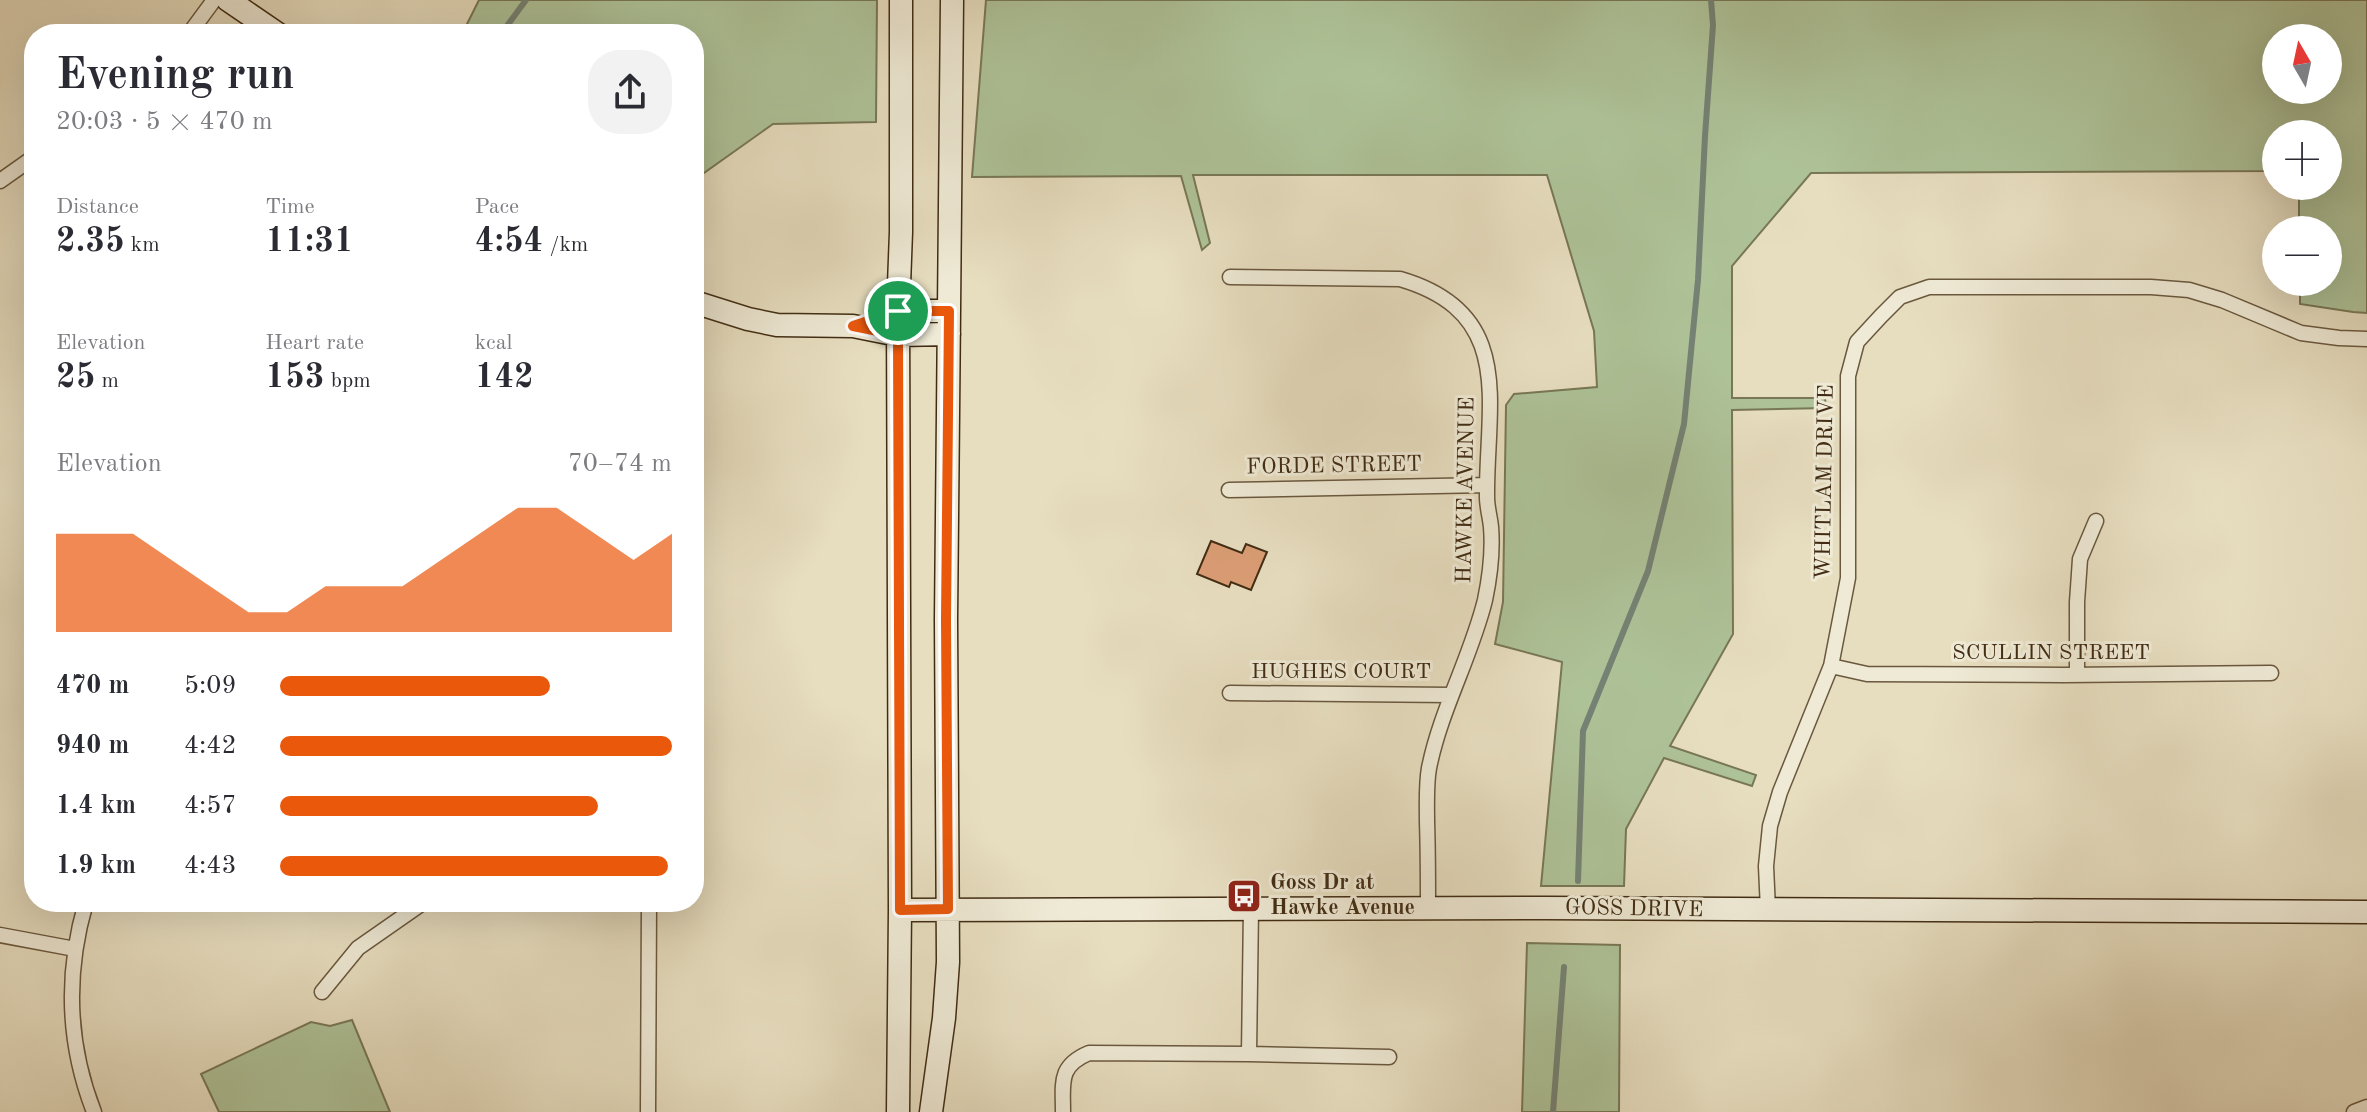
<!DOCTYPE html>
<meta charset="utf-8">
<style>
:root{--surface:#fff;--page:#f2f2f3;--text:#2b2b33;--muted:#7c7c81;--accent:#ea580c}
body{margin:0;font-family:"Old Standard TT",serif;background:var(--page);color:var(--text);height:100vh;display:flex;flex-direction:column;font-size:30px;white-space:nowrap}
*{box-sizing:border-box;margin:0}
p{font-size:26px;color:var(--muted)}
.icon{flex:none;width:44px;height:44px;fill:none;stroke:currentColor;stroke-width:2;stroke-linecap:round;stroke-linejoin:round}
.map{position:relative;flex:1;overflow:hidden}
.sheet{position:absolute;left:24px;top:24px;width:680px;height:888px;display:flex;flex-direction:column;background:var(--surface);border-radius:32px;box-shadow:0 8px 32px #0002}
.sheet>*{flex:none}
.needle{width:52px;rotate:351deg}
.fabs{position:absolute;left:2262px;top:24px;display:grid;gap:16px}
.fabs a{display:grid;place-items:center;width:80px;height:80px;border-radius:50%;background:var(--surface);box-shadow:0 8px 32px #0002;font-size:40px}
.pin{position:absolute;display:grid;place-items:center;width:68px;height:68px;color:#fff;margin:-34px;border:4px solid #fff;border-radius:50%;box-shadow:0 2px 8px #0007}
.round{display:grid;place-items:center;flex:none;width:84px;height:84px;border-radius:32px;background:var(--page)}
.head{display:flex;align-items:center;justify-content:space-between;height:136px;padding:0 32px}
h1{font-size:44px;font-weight:700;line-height:60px}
.figures{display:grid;grid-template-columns:repeat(3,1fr);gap:12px;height:136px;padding:8px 32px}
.figures div{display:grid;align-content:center}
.figures b{font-size:34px;font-weight:700}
.figures small{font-size:22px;font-weight:400}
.figures p{font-size:22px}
.chart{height:224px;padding:16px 32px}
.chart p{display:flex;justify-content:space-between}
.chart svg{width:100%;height:144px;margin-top:8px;fill:var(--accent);opacity:.7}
ul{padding:0 32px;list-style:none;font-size:26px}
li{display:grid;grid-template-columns:128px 96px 1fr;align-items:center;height:60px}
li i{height:20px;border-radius:10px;background:var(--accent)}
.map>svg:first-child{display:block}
.green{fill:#aec298;stroke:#787756;stroke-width:2;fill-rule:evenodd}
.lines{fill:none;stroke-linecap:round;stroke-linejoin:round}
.stream{stroke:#758274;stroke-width:6}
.building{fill:#dc9e76;stroke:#412c13;stroke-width:2}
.street-casing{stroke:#6a583e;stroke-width:17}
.secondary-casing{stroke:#412c13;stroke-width:25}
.street{stroke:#efead6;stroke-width:14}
.secondary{stroke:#efead6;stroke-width:22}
.route-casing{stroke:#fff;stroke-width:16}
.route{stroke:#ea580c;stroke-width:10}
.labels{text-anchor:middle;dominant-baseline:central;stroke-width:6;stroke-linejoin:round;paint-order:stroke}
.street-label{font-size:22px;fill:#412c13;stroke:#efead6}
.poi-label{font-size:22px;font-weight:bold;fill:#412c13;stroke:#efead6;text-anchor:start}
</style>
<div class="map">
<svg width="2367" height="1112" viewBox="0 0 2367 1112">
<rect width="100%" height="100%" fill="#e7dec0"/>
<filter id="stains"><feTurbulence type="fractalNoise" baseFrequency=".0025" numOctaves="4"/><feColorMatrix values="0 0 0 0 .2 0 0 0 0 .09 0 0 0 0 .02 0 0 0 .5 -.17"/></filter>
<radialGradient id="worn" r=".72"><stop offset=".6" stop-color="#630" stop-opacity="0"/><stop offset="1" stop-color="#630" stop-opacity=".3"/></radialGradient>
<path class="green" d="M479,0H877L876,122L773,124L694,180V34H462Z
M986,0H2367V313L2353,312L2300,304V282H2328V230H2299V186H2328V134H2276V171L1811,173L1732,266V398H1825L1826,408L1732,410L1733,634L1670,746L1756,775L1752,786L1664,758L1626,829L1624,886H1541L1562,662L1495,644L1503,602L1506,405L1514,394L1597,387L1594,331L1547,175H1193L1210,243L1202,250L1181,176L972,177ZM2328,38V90H2276V38Z
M1527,943L1620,945L1619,1112H1522Z
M352,1020L390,1112H219L201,1074L311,1022L330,1026Z"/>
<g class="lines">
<path class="stream" d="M501,34L526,0
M1578,881L1583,731L1648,571L1684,424L1698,280L1705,136L1713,25L1711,0
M1553,1112L1564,967"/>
</g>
<path class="building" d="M1211,541L1242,553L1246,544L1267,552L1251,590L1231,582L1229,587L1197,574Z"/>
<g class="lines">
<g class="street-casing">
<path id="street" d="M189,34L214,0
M0,181L34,157
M1230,277L1400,279C1517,313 1486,404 1487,497C1487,507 1490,517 1491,527C1493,551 1490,576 1485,600C1471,657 1441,709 1429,768C1426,785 1427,804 1427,822C1428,851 1428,879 1428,908
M1229,490L1487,485
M1831,666L1867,674L2064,675L2271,673
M2077,675V602L2080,559L2096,521
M1230,693L1451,695
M86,902C65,974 67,1043 94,1112
M1768,910L1766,866L1770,826L1780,792L1831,666L1848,578V376L1857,342L1881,316L1900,297L1929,287H2151L2189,290L2222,300L2301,333L2339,338L2367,339
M0,935L75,949
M322,992L358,948L424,902
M1249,1054L1389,1057
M648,1112L649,902
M1063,1112C1063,1083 1058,1066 1089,1053L1249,1054L1251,908
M2354,1112L2367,1107"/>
</g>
<g class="secondary-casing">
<path id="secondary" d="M228,0L278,34
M694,302L748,319L777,325L853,326L898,335L949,334
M884,316L898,311H949
M900,910L1546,908L2367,912
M898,1112L900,910L898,311L901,232V0
M931,1112L944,1018L948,962L946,620L952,0"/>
</g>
<use href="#street" class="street"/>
<use href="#secondary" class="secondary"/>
</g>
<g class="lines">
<g class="route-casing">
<path id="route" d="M898,311H949L946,620L948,909L900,910L898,335L853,326Z"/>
</g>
<use href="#route" class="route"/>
</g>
<defs>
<g id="bus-square" transform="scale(1.8)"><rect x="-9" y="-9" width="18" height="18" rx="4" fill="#8f2418" stroke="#efead6"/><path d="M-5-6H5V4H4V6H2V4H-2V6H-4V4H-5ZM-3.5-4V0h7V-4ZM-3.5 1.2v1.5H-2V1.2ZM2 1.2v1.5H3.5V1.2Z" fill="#fff"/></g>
</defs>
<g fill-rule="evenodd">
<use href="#bus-square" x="1244" y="896"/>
</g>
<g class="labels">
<g class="street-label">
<text transform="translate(1334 466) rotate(-1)">FORDE STREET</text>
<text transform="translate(1825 482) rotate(-89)">WHITLAM DRIVE</text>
<text transform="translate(1466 490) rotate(-89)">HAWKE AVENUE</text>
<text x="2051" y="653">SCULLIN STREET</text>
<text x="1341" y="672">HUGHES COURT</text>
<text transform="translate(1634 909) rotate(1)">GOSS DRIVE</text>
</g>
<g class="poi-label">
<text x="1270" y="883">Goss Dr at<tspan x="1270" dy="25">Hawke Avenue</tspan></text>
</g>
</g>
<rect width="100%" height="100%" filter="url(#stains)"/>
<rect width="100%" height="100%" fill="url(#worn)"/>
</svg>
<div class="fabs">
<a><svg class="needle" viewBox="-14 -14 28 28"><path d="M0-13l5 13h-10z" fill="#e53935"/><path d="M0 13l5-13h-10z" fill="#7c7c81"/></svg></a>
<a>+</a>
<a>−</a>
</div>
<div class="pin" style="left:898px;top:311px;background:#1e9e55"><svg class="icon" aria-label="arrive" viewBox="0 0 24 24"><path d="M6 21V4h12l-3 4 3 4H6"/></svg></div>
<section class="sheet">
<div class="head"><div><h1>Evening run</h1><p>20:03 · 5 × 470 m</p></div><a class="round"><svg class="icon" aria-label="share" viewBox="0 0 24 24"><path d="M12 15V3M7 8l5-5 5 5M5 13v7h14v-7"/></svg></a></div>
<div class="figures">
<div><p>Distance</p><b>2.35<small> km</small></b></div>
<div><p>Time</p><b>11:31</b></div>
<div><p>Pace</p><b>4:54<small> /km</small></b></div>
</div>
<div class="figures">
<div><p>Elevation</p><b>25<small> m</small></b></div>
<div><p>Heart rate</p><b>153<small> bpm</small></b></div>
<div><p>kcal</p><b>142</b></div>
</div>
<div class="chart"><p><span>Elevation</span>70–74 m</p>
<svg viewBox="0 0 160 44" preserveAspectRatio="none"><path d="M0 44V14L10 14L20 14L30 22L40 30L50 38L60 38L70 30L80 30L90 30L100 22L110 14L120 6L130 6L140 14L150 22L160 14V44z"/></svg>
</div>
<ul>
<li><b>470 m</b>5:09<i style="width:69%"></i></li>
<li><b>940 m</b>4:42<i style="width:100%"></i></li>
<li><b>1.4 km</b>4:57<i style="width:81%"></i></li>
<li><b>1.9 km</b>4:43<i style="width:99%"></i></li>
</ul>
</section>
</div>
